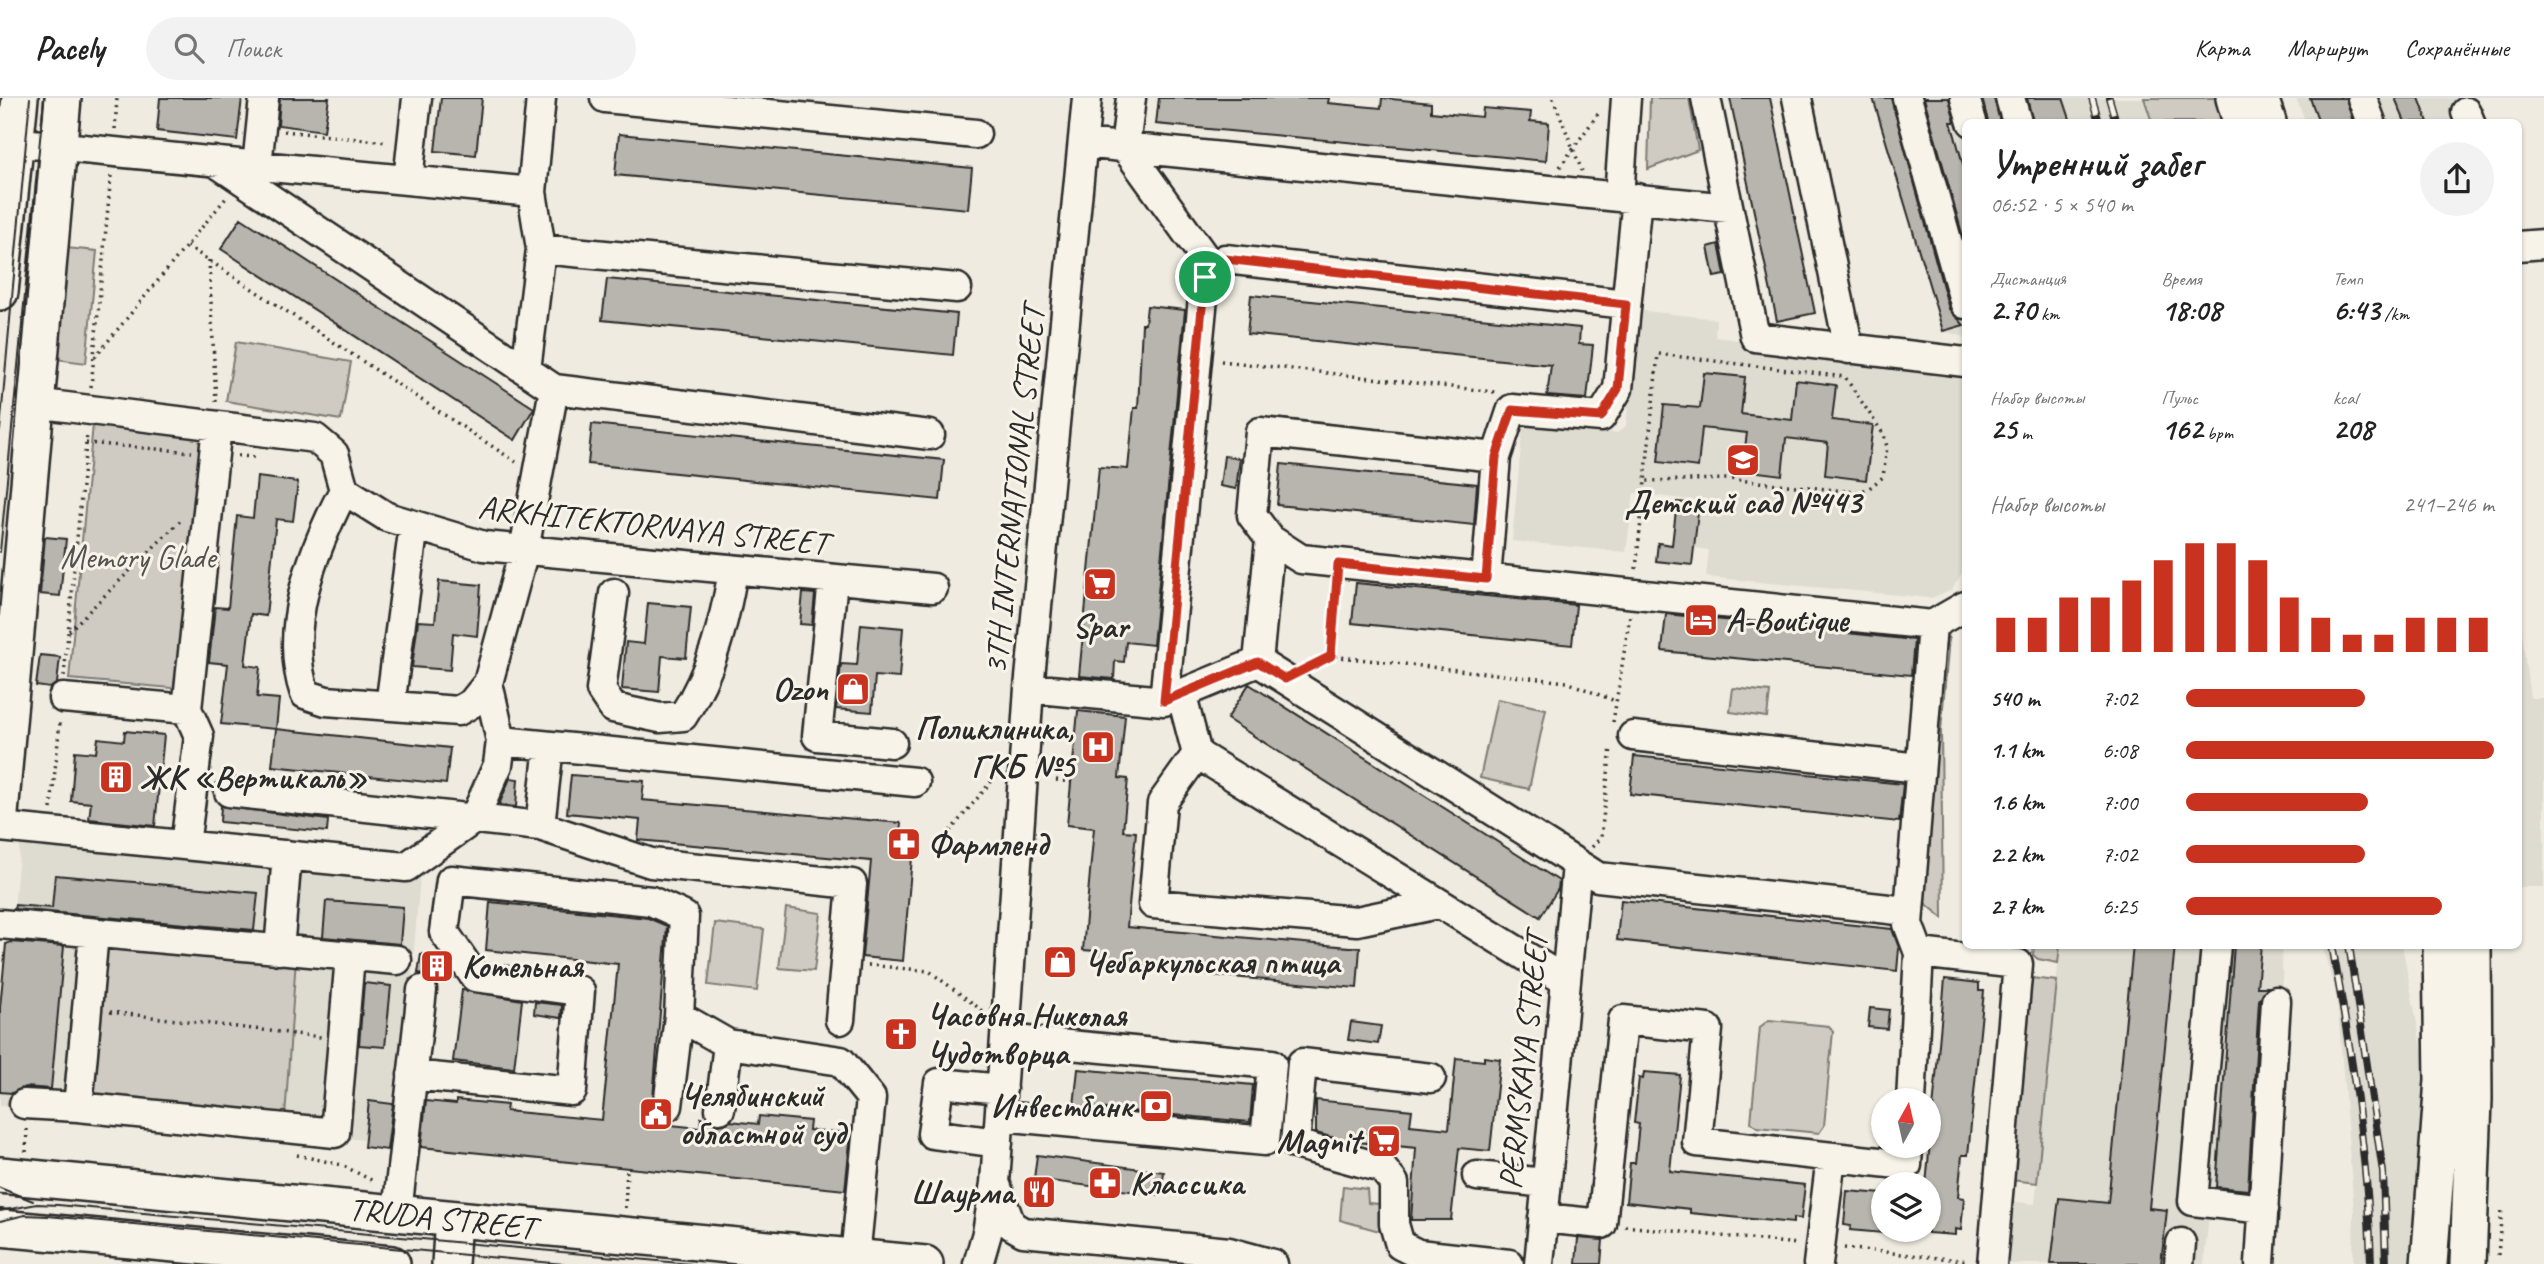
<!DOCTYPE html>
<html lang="ru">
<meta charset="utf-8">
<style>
:root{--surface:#fff;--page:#f2f2f2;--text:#222;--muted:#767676;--line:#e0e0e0;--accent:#c8321e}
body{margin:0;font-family:Caveat,sans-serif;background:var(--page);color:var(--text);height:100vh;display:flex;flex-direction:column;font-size:26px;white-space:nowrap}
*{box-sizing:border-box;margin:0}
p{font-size:23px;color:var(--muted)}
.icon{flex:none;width:38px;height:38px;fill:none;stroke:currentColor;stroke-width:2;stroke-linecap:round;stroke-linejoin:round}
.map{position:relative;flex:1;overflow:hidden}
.side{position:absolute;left:1962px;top:21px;width:560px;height:830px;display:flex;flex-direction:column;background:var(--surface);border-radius:10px;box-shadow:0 2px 5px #0004}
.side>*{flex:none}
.needle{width:46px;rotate:8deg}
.fabs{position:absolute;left:1871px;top:990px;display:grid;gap:14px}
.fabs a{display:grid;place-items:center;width:70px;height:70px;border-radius:50%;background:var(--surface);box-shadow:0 2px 5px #0004;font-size:35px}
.pin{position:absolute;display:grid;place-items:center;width:60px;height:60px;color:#fff;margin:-30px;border:4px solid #fff;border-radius:50%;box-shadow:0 2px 7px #0007}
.round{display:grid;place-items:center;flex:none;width:74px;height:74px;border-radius:37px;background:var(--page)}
.head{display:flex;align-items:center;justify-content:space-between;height:119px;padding:0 28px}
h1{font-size:38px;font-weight:600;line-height:52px}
.metrics{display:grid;grid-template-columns:repeat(3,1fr);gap:10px;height:119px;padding:7px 28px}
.metrics div{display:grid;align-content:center}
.metrics b{font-size:30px;font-weight:600}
.metrics small{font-size:19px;font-weight:400}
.metrics p{font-size:19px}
.chart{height:196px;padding:14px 28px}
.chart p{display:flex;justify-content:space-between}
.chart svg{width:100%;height:126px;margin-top:7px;stroke:var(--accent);stroke-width:6}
ul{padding:0 28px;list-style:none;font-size:23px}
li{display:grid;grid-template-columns:112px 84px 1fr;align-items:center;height:52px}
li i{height:18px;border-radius:9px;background:var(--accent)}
header{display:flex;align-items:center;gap:42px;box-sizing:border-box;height:98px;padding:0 35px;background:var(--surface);border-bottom:2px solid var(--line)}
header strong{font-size:33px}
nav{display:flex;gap:38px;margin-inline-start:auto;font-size:24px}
.search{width:490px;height:63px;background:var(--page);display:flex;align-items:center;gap:18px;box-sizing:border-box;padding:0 24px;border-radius:38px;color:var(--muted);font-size:26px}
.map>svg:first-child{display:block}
.built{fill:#dedbd1}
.green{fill:#cfcbc2;stroke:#7d7b76;stroke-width:2}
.building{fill:#b8b5ae;stroke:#2b2b2b;stroke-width:2}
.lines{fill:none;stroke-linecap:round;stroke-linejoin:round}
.minor-casing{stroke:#2b2b2b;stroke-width:33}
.major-casing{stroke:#2b2b2b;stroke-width:40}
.path{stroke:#2b2b2b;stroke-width:3.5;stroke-dasharray:2 5;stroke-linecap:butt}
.minor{stroke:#f7f3e8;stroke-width:28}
.major{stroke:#f7f3e8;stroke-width:35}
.tram{stroke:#2b2b2b;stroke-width:2}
.rail-casing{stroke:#2b2b2b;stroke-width:8}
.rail{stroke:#f7f3e8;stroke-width:5;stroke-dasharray:16;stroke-linecap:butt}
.route-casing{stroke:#fff;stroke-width:14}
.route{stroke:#c8321e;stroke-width:9}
.labels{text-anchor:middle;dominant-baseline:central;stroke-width:6;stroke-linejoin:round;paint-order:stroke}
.street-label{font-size:33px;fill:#2b2b2b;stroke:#f7f3e8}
.poi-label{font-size:33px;font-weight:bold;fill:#2b2b2b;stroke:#f7f3e8;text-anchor:start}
.park-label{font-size:33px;fill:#545351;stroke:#f7f3e8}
</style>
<header>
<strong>Pacely</strong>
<div class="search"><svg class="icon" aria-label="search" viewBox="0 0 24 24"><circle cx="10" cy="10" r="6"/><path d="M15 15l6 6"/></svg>Поиск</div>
<nav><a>Карта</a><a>Маршрут</a><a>Сохранённые</a></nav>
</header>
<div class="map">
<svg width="2544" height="1166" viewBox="0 0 2544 1166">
<rect width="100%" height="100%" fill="#efebe0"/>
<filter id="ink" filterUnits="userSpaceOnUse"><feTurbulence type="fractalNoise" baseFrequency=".0143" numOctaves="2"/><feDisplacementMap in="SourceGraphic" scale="14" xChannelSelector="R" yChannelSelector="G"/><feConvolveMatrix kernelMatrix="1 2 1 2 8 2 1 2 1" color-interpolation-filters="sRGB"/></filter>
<g filter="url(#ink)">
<path class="built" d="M1873,0H2144L2152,24H1965V239L1943,233Z
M2296,0H2455L2463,24H2306Z
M1638,212L1716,221L1715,239L1965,272L1962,475L1952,492L1931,500L1706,479L1709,452L1695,450L1700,403L1634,395L1626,454L1512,443L1523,327L1617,335L1626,328Z
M2518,505L2530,600H2544V789H2518Z
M20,746L420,778L398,1045L0,1008V956Z
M2060,847H2281L2284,922L2270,1123L2209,1116L2204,1166H2003L2008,1103L2035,1106Z
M2322,847H2402L2425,967L2414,1166H2353L2354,1113L2337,899Z"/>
<path class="green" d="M1650,0H1689L1698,52L1648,71Z
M2144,0H2216L2225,24H2152Z
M66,150L97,153L86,265L55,261Z
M236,244L351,264L341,322L226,303Z
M93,326L206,337L183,591L69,581Z
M1949,539L1941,633L1943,820L1918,799L1942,542Z
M1733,590L1770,594L1767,619L1730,614Z
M1497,601L1546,611L1529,691L1480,680Z
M786,810L821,815L814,873L779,870Z
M715,825L764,831L757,893L708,887Z
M103,843L296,860L285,1020L89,1008Z
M2034,847H2060L2058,865L2038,861L2033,857Z
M2031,880L2057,883L2037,1085L2011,1082Z
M1769,922L1829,928L1833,933L1824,1028L1819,1035L1757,1029L1751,1024L1760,929Z
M1343,1088L1367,1091L1368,1105L1379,1106V1133L1340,1122Z"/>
<path class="building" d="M160,0H242L237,42L157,33Z
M280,0H329L324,33L278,27Z
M441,0H482L476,57L435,53Z
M1159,0H1329L1328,5L1381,10L1382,0L1431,5V14L1482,19L1483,10L1531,14L1530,23L1549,25L1546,63L1156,26Z
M1730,0H1770L1815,215L1777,223Z
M1873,0H1891L1949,211L1964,227L1943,233Z
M1924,0H1949L1955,24H1951L1965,73V146Z
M1982,0H1994L2000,24H1988Z
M2027,0H2063L2071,24H2033Z
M2310,0H2346L2353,24H2319Z
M2395,0H2419L2428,24H2405Z
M619,36L972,70L968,111L615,77Z
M241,120L534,310L515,342L221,151Z
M1719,146L1725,177L1714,179L1708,149Z
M607,181L957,216L953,257L602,222Z
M1251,197L1580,230L1579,246L1593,247L1587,301L1547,298L1551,267L1247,236Z
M1147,208L1185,212L1153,547L1126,544L1124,564L1115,563L1114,581L1079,578L1099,369L1128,371L1134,310H1138L1142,226H1145Z
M1704,275L1745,279L1741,316L1792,322L1796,282L1836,287L1832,322L1873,327L1866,382L1825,377L1828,345L1786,340L1782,377L1742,372L1747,335L1702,330L1698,369L1658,364L1664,307L1700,310Z
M592,326L944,362L940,402L588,366Z
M1224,358L1240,360L1236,391L1220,388Z
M1281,366L1477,386L1474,427L1277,407Z
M257,379L298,384L293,423L276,421L266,518L251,516L245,567L260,569L257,599L279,601L276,631L221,626L228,566L209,564L215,509L228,510L237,418L253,420Z
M1677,404L1699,406L1692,467L1656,463L1658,445L1672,447Z
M45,439L66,441L60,498L40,496Z
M439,483L481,487L477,538L453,535L450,572L412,569L418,523L435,524Z
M1356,485L1576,507L1572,547L1352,525Z
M803,495L815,496L812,527L800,526Z
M648,505L691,509L686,560L662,558L659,594L622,591L626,544L644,546Z
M1666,516L1914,542L1911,577L1662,553Z
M861,526L903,530L899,580L875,578L872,614L836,611L841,566L857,567Z
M40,557L60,559L57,585L50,590L36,588Z
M1249,586L1559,783L1558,791L1540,819L1227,621Z
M1078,613L1125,618L1119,680L1128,681L1123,733L1136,734L1127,829L1360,850L1357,890L1095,867L1096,853L1083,852L1094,730L1067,727Z
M276,631L450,650L446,686L272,668Z
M125,633L164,637L155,728L89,721L91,705L71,703L75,653L96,655L98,640L124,643Z
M1634,658L1903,686L1899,724L1630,696Z
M571,677L644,683L642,702L901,725L900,736L914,737L903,863L862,859L871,763L638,742L640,722L567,715Z
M510,680L518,681L516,709L499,707Z
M221,708L328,722L327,734L220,724Z
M55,777L258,795L254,832L14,811L15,807L52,810Z
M1621,802L1892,831L1899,850L1897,873L1617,842Z
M326,803L403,809L400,846L323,839Z
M490,804L648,820L667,828L651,1025L700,1030L701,1020L719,1027L730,1023L758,1026L759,1018L810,1023L809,1032L851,1035L845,1092L421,1049L426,1003L456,1006V1002L507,1007L506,1013L602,1022L618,866L486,852Z
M11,844L64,848L51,991L25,989L12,995L0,994V910L6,846Z
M2133,847H2175L2149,1110L2167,1112L2161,1166H2051L2059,1100L2108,1105Z
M2234,847H2261L2257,889H2268L2259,902L2248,1092L2216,1089Z
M421,856L441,859L453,880L418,875Z
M1945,881L1979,885V893H1984L1968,1057H1962L1958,1099L1964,1100L1961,1132L1955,1131V1137L1928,1135L1926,1087Z
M364,885L391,888L385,949L359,947Z
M462,892L522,902L514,970L453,963Z
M535,904L562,907L561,920L534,916Z
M1870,910L1889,912L1887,931L1868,929Z
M890,923L915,926L912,949L887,946Z
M1351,924L1381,928L1378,946L1348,942Z
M1484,959L1500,961L1490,1053L1459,1050L1451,1122H1411L1416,1050L1346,1043L1316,1035V1002L1412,1012L1410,1027L1449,1031L1456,960L1484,963Z
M1078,971L1253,987L1250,1024L1074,1008Z
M1644,974L1680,977L1670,1073L1805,1087L1801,1121L1793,1120V1125L1690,1115V1111L1626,1104L1630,1065H1635L1639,1026L1634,1025L1639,980L1643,981Z
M369,1003L393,1006L387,1052L364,1049Z
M1037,1057L1164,1074L1161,1097L1034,1081Z
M1847,1093L1883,1096V1135L1850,1132L1851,1128L1844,1127Z
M1578,1140L1603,1142L1601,1166H1576Z"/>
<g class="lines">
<g class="minor-casing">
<path id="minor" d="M605,0L976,36
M1131,0L1125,49L1213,171
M1706,0L1755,239L1965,264
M1797,0L1849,251
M1907,0L1965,206
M1965,0L1972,24
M2010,0L2017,24
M2362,0L2371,24
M2466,14L2470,24
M0,43L532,94
M1083,45L1728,110
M214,63L554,291L930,337
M257,68L264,0
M408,82L417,0
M1619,99L1626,0
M2518,148L2544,146
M541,151L957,190
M526,272L541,151L532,94L541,0
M34,305L315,340L334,356L344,392L387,419L484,448L933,490
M1496,359L1260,334L1252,417L1270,441L1301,461L1932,527L1908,826L1919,855L2018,866L1992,1166
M344,392C313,452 282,530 305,596L326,603L458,613L472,605L488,585L524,452L554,291
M1486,481L1496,359L1512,311L1601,319L1618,291L1637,100
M833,482L817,638L892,645
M614,495L601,592L613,610L660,620L683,618C712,574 724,525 733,473
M1932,527L1965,508
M1258,564L1598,779L1907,813
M1029,590L1164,603L1258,564L1270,441
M1181,595L1197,656L1566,883
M63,600L187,611
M1164,603L1205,179L1225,161L1626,206
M390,608L414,427
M1633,638L1919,670
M501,643L915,684
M1197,656L1162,705L1153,806L1357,823L1438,806
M229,694L540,728L651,765L852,786L840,922
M540,728L549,648
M0,729L406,769L474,721L498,667L501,643L488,585
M185,747L199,638L187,611L217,328
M0,826L397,862
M2216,847L2193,1103L2264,1111
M279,852L287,757
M412,977L572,993L580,893L475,879L444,834L451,782L651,803L684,818L679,918L728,946L841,963L871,1000L855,1159
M1431,980L1302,965L1295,1046L1382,1070L1394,1085V1126L1400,1147L1418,1156L1509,1166
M1911,1003L1919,855
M24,1006L78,1009L94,835
M668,1008L679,918
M78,1009L335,1035L350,858
M720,1011L728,946
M1001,1018L1265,1043L1272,966L1006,941
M998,1045L932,1036L939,985L1002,991
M1477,1078L1546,1085
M996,1087L1011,1127L1023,1134L1229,1154L1273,1166
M397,1115L422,892
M1543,1120L1602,1126L1623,922L1708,931L1697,1044L1907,1067L1908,1048
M978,1166L987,1135L995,1085L1029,590L1087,0
M1539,1166L1577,767
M1818,1166L1831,1059
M2179,1166L2181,1145
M2260,1166L2276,903"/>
</g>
<g class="major-casing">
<path id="major" d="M2234,0L2241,24
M2260,0L2268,24
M0,194L20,0
M0,716L63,0
M0,1077L925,1166
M0,1130L392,1166
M450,1166L453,1121
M2429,1166L2443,982L2441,847
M2468,1166L2474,1001L2473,847"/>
</g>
<path class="path" d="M1553,0L1582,73
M115,31L117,0
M284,33L387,44
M1560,69L1600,13
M187,148L516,364
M209,162L216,304
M95,259L226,100
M1221,263L1495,294
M91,289L111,77
M86,345L192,354
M238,358L255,359
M1636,471L1658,256L1845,279L1884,337L1887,349L1883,379L1868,391L1856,394L1728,381L1645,383
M69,533L183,420
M1331,558L1337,487
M1310,569L1331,558L1567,584L1615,603
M64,578L87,335
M1613,624L1630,517
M1056,682L1071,684
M51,711L60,624
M941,744L1000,673
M1592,749L1601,739L1611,649
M868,867L929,873L983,913
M110,914L321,939
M26,1054L27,1030
M297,1057L342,1067L375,1084
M625,1110L627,1070
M1625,1128L1798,1146
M1844,1150L1969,1163
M2498,1157L2502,1110
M2543,1166L2544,1161"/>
<use href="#minor" class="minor"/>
<use href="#major" class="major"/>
<path class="tram" d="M0,332L30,0
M0,454L44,0
M0,1090L33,1103
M0,1113L37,1106L58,1107L690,1166
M0,1123L25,1117L48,1118L563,1166"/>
<g class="rail-casing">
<path id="rail" d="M2092,0L2099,24
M2109,0L2116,24
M2332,847C2351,953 2368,1058 2371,1166
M2349,847L2383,1074L2386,1166"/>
</g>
<use href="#rail" class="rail"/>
</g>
</g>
<g class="lines" filter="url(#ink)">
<g class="route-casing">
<path id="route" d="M1225,161L1626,206L1618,291L1601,319L1512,312L1496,359L1486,481L1338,466L1331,558L1285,581L1258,564L1164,603L1205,179Z"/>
</g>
<use href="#route" class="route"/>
</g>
<defs>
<g id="school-square" transform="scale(1.75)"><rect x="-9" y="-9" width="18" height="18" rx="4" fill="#c8321e" stroke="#f7f3e8"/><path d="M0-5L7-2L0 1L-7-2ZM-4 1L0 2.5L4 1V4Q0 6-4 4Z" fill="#fff"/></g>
<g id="supermarket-square" transform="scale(1.75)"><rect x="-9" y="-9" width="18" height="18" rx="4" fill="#c8321e" stroke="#f7f3e8"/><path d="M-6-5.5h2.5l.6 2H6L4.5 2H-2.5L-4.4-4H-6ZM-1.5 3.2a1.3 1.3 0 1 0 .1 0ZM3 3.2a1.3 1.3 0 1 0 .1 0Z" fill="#fff"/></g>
<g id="hotel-square" transform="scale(1.75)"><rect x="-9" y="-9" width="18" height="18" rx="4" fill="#c8321e" stroke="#f7f3e8"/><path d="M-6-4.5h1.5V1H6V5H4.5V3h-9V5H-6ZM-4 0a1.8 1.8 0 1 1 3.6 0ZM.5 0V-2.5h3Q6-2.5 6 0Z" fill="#fff"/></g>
<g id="shop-square" transform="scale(1.75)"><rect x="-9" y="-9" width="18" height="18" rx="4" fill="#c8321e" stroke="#f7f3e8"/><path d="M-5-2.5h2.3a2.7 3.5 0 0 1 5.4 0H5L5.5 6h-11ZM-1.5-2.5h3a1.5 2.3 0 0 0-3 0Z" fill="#fff"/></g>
<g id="hospital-square" transform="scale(1.75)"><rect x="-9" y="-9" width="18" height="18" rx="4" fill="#c8321e" stroke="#f7f3e8"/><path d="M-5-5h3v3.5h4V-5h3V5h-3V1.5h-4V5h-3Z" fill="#fff"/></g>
<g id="building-square" transform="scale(1.75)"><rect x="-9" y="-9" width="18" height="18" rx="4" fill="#c8321e" stroke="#f7f3e8"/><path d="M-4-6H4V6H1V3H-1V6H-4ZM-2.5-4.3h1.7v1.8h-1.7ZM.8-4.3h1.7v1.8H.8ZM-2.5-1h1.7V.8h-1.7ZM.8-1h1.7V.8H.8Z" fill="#fff"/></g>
<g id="pharmacy-square" transform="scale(1.75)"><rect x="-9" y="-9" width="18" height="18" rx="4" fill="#c8321e" stroke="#f7f3e8"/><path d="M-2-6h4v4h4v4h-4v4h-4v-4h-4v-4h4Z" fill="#fff"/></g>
<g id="church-square" transform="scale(1.75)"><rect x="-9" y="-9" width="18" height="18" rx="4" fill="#c8321e" stroke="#f7f3e8"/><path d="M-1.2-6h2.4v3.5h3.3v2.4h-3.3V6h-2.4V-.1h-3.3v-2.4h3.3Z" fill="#fff"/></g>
<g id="bank-square" transform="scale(1.75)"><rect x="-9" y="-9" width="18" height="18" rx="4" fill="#c8321e" stroke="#f7f3e8"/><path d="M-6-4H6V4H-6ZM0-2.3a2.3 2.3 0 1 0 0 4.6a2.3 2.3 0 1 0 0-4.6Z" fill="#fff"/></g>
<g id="civic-square" transform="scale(1.75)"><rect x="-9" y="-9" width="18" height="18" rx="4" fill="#c8321e" stroke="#f7f3e8"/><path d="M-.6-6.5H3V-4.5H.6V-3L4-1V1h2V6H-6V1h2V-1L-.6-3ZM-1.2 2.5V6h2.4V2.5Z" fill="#fff"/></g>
<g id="restaurant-square" transform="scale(1.75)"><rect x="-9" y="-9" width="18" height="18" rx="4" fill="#c8321e" stroke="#f7f3e8"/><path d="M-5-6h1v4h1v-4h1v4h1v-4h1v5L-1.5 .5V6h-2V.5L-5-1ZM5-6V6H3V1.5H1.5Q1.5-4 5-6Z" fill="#fff"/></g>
</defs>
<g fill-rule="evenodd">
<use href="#school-square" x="1743" y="362"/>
<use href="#supermarket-square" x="1100" y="486"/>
<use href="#hotel-square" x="1701" y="522"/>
<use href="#shop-square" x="853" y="591"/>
<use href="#hospital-square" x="1098" y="649"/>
<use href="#building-square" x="116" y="679"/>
<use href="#pharmacy-square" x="904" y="746"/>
<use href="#shop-square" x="1060" y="864"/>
<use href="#building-square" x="437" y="868"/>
<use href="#church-square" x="901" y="936"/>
<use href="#bank-square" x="1156" y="1008"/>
<use href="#civic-square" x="656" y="1016"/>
<use href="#supermarket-square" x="1384" y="1043"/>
<use href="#pharmacy-square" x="1105" y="1085"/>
<use href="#restaurant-square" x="1039" y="1094"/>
</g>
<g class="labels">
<g class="street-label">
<text transform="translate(1014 392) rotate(-84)">3TH INTERNATIONAL STREET</text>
<text transform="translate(653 427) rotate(6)">ARKHITEKTORNAYA STREET</text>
<text transform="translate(1523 963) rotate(-84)">PERMSKAYA STREET</text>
<text transform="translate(442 1120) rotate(6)">TRUDA STREET</text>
</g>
<g class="poi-label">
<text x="1743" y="404" text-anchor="middle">Детский сад №443</text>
<text x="1726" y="522">A-Boutique</text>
<text x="1100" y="528" text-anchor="middle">Spar</text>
<text x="828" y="591" text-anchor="end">Ozon</text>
<text x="1074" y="630" text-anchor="end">Поликлиника,<tspan x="1074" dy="38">ГКБ №5</tspan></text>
<text x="140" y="679">ЖК «Вертикаль»</text>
<text x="928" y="746">Фармленд</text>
<text x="1084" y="864">Чебаркульская птица</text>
<text x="462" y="868">Котельная</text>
<text x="926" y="917">Часовня Николая<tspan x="926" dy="38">Чудотворца</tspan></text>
<text x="680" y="997">Челябинский<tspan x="680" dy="38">областной суд</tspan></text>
<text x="1132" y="1008" text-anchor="end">Инвестбанк</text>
<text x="1360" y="1043" text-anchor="end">Magnit</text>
<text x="1130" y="1085">Классика</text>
<text x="1014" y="1094" text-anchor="end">Шаурма</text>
</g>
<g class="park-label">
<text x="138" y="459">Memory Glade</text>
</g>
</g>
</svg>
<div class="fabs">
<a><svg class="needle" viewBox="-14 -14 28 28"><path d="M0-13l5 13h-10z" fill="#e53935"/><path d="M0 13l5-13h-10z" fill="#767676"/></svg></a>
<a><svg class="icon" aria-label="layers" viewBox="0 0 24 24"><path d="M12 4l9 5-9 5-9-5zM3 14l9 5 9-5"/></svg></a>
</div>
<div class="pin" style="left:1205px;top:179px;background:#1e9e55"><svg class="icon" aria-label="arrive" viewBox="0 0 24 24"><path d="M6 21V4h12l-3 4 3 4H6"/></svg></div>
<section class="side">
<div class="head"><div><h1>Утренний забег</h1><p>06:52 · 5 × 540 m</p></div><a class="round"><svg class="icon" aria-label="share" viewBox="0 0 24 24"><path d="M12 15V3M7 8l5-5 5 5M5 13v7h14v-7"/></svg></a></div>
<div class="metrics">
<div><p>Дистанция</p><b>2.70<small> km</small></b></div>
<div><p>Время</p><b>18:08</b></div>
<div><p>Темп</p><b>6:43<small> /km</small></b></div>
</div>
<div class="metrics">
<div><p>Набор высоты</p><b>25<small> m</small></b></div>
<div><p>Пульс</p><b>162<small> bpm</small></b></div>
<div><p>kcal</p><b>208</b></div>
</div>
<div class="chart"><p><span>Набор высоты</span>241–246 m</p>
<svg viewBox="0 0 160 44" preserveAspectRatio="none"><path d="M5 44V32M15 44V32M25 44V25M35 44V25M45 44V19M55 44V12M65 44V6M75 44V6M85 44V12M95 44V25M105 44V32M115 44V38M125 44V38M135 44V32M145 44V32M155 44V32"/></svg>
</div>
<ul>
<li><b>540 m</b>7:02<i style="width:58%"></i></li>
<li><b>1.1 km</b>6:08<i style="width:100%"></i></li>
<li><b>1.6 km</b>7:00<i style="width:59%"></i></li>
<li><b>2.2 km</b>7:02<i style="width:58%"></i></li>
<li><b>2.7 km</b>6:25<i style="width:83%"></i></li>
</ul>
</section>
</div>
